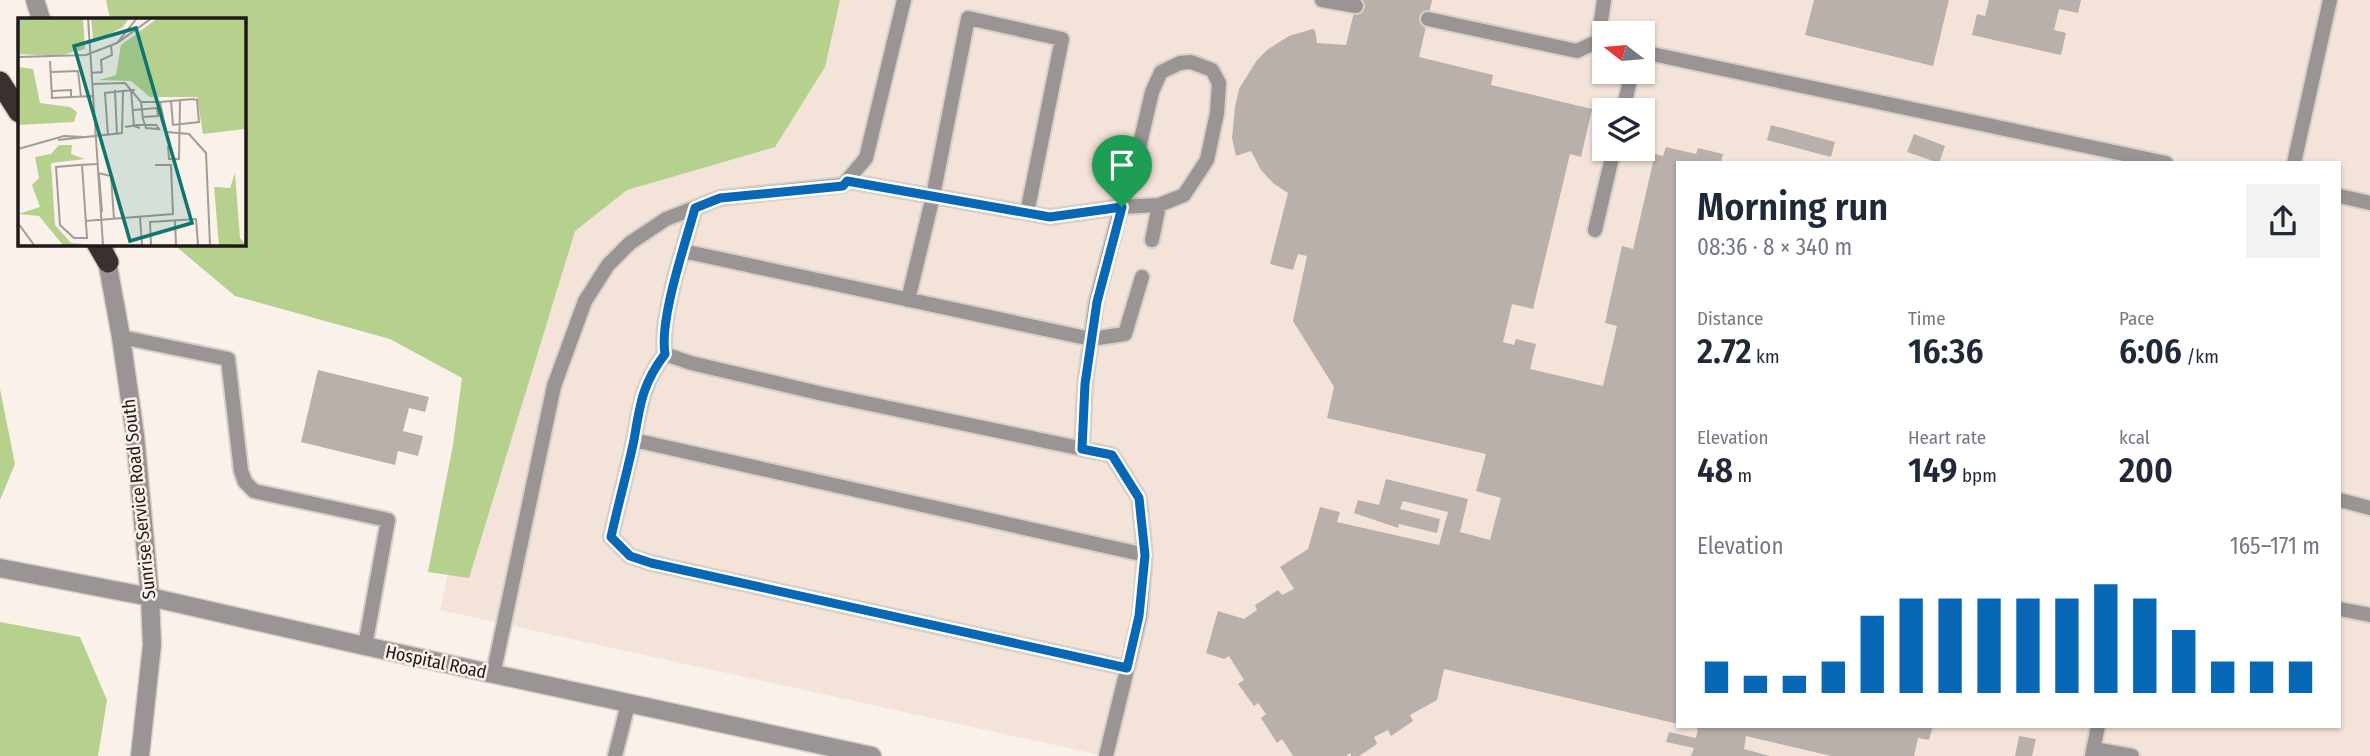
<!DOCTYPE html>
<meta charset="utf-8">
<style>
:root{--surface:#fff;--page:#f2f2f3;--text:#1f2937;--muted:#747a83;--accent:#0968b5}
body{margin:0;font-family:"Fira Sans Condensed",sans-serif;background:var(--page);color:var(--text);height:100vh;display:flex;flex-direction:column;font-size:26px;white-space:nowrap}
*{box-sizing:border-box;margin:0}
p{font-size:23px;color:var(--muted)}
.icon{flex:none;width:38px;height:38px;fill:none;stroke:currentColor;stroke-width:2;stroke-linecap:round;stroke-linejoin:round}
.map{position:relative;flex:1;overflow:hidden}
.sheet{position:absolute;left:1676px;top:161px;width:665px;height:567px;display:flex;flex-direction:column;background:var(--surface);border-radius:0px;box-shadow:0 2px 5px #0004}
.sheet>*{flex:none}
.needle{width:46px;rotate:286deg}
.fabs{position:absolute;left:1592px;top:21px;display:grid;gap:14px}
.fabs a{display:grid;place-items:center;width:63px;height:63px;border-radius:0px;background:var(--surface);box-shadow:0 2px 5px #0004;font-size:35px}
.pin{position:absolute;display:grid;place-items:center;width:60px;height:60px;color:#fff;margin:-72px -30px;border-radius:50% 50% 50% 0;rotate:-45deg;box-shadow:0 0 7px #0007}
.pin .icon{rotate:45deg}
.round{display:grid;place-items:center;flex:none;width:74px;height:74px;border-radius:0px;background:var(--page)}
.headline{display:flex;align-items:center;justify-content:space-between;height:119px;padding:0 21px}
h1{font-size:38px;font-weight:600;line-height:52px}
.stats{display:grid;grid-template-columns:repeat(3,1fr);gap:10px;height:119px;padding:7px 21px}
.stats div{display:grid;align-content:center}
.stats b{font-size:35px;font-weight:600}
.stats small{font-size:19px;font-weight:400}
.stats p{font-size:19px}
.chart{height:196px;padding:14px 21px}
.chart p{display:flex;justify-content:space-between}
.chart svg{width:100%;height:126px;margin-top:7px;stroke:var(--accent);stroke-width:6}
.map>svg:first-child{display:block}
.built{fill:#f4e3d9;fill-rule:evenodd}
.green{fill:#b5d18d}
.building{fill:#b9b0ab}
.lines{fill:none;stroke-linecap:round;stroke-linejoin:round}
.service-casing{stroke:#d7cfc9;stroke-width:18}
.tertiary-casing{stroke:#d7cfc9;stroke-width:21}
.motorway-casing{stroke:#d7cfc9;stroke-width:24}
.service{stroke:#9a9594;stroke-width:14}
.tertiary{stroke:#9a9594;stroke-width:18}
.motorway{stroke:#39302f;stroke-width:21}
.route-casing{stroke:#fff;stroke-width:14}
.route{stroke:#0968b5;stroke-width:9}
.labels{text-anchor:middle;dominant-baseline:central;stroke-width:5;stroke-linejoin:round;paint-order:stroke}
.street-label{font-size:18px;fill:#1e1a18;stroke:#faf1eb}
.inset-road{fill:none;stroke:#a29b97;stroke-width:2}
.view{fill:#0f766e;fill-opacity:0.15;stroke:#0f766e;stroke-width:3.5}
.inset-edge{fill:none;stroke:#1e1a18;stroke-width:3.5}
</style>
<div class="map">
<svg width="2370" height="756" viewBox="0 0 2370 756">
<rect width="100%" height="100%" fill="#faf1eb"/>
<path class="built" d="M805,0H2370V756H1105L440,610L520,247ZM1605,33H1643V72H1605ZM1605,110H1643V149H1605ZM1678,163H2340V726H1678Z"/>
<path class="green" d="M106,0H840L825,67L775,147L627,190L575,231L469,578L428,572L453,445L462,378L390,339L235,296L172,243H243V19H110Z
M0,389L15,464L0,500Z
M0,622L80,637L107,700L98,756H0Z"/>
<path class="building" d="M1357,0H1432L1419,57L1493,75L1491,85L1592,109L1581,157L1570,154L1533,309L1512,304L1503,342L1514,345L1516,339L1536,344L1530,369L1603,386L1617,326L1605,323L1622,246L1633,249L1655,154L1663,156L1666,147L1696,154L1698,148L1723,154L1721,163H1678V724L1444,669L1437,700L1410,715L1413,721L1391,736L1388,730L1374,737L1377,744L1359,756H1351L1350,753L1346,756H1293L1282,739L1277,743L1261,718L1266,714L1258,703L1254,706L1238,684L1244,680L1229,656L1224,659L1206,653L1218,611L1244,619L1257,610L1255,605L1278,590L1282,595L1294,589L1280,567L1308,549L1320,507L1340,512L1337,522L1439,545L1448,512L1403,501L1400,509L1440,519L1437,533L1399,524L1398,528L1354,513L1358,500L1379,505L1386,479L1468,499L1460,532L1490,540L1501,498L1476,491L1486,454L1327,418L1334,387L1293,321L1307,256L1298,254L1293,270L1270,264L1288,193L1273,183L1261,170L1251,151L1236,156L1232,138L1235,107L1239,89L1257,60L1267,50L1289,36L1312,29L1315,30L1317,43L1346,45Z
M1814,0H1949L1933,66L1805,35Z
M1989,0H2081L2078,13L2059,9L2054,30L2066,33L2061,55L1972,35L1977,14L1985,16Z
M1771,125L1835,142L1831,157L1767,140Z
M1914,134L1945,146L1939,163L1907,152Z
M318,370L429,397L425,412L409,408L403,431L423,436L418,456L398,451L395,465L301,442Z
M1692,726H1933L1929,740L1918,738L1914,756H1831L1746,736L1744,749L1770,756H1691L1694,748L1666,742L1669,732L1696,738L1698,729Z
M2019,736L2036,739L2032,756H2015Z"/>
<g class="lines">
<g class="service-casing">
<path id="service" d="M1322,0L1356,6
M1428,19L1577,51L1598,41L1604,0
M1643,56L1652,54L2166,163
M1623,110L1632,72
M2294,163L2330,0
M847,181L1050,217L1121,207L1159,205L1184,195L1207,160L1217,113L1219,83L1212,70L1191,62L1180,63L1161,72L1152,92L1135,165L1121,207L1096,302L1085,384L1082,449
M2340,196L2370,203
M695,208C685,244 659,319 665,354L691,363L823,394L1112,455L1139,498L1145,555L1140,616L1106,756
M1595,230L1614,149
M1152,240L1159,205
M683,251L1091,339L1125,334L1142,277
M908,300L933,196L968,18L1062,39L1027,213
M121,337L228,359L241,471L245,482L254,491L388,520L365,646
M665,354C643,382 640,406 634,440C627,473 618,505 611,537L630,556L651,563L1127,668
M634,440L1145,555
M2340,500L2370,508
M2340,609L2370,615
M493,675L554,386L585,301L608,265L630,243L666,219L720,198L843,185L866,158L904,0
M2094,749L2132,756
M615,756L628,704
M2092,756L2098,726"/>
</g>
<g class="tertiary-casing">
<path id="tertiary" d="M35,0L41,19
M105,250L121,337L135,435L150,597L152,645L140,756
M0,568L150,597L365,646L872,756"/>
</g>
<g class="motorway-casing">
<path id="motorway" d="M0,82L19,112
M97,243L108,262"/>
</g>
<use href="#service" class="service"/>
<use href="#tertiary" class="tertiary"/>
<use href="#motorway" class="motorway"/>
</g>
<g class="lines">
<g class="route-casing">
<path id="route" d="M847,181L1050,217L1122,207L1097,302L1085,384L1082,449L1112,455L1139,498L1145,555L1139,616L1127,668L651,563L630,556L611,537C618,505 627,473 634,440C640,405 642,384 665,354C659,319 685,245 695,208L720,198L843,186Z"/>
</g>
<use href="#route" class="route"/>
</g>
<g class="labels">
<g class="street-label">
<text transform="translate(139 499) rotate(-96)">Sunrise Service Road South</text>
<text transform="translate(436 662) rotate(12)">Hospital Road</text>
</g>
</g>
<g transform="translate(18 18)">
<rect width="228" height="228" fill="#faf1eb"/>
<path d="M0,0H65L67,31L40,38L0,36ZM73,0H111L105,9L80,22L75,21ZM140,0H227V111L185,116L179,79H132L113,63L81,62L98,57L103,27ZM0,49L15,51L22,85L52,89L59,94L56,104L0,107ZM41,127H54L53,136L67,141L33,145L37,207L53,225L74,227H45L21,198L0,196L22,189L14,167L21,160L17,139L33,136ZM217,155L222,220L227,226L201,227L196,169L212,170Z" fill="#b5d18d"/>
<path class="inset-road" d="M70,0L85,227M99,25L119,0M0,39L68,37L99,25L134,0M32,43L34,80L75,78M33,54L60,53L63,79M73,55L84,54L83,42L94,37L93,28M74,66L107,65L123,84H142L150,122M97,72L99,117M113,72L116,108L122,110M34,73L53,72V79M142,84L175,81L179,82L181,104L155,107L153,83M115,92L139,90L140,98L125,99M107,109L119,107H138L141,111L128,110L125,101L123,84M149,114L171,116L188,135L192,227M90,118L87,75L105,73M40,122L104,115L105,73L117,72M150,128L151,141H161L162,82M0,131L46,118L66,119M64,147L69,220H56L42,207L38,149L61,147L79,146M80,155L93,158L96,201M81,157L84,194M122,199L124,227M67,203L155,196L153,147H137M157,203L158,227M0,205L16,227M133,227L132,204L178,201L180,227"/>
<path class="view" d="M118,10L174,205L112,223L56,28Z"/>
<rect width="228" height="228" class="inset-edge"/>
</g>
</svg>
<div class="fabs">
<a><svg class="needle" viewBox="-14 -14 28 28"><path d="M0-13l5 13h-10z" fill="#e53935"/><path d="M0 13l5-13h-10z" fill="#747a83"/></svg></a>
<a><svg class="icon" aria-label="layers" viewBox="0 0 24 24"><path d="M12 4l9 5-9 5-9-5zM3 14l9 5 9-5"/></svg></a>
</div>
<div class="pin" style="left:1122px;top:207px;background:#1e9e55"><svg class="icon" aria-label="arrive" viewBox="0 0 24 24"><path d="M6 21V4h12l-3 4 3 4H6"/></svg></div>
<section class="sheet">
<div class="headline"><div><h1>Morning run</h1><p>08:36 · 8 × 340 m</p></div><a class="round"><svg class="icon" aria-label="share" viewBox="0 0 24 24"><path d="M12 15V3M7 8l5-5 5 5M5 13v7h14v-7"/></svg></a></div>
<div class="stats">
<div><p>Distance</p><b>2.72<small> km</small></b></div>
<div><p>Time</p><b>16:36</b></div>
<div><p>Pace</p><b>6:06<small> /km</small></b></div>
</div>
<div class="stats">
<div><p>Elevation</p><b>48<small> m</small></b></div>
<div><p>Heart rate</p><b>149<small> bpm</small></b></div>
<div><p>kcal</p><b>200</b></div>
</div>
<div class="chart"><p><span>Elevation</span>165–171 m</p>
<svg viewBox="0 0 160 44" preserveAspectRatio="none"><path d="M5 44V33M15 44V38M25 44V38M35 44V33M45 44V17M55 44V11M65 44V11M75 44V11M85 44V11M95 44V11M105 44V6M115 44V11M125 44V22M135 44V33M145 44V33M155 44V33"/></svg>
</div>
</section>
</div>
